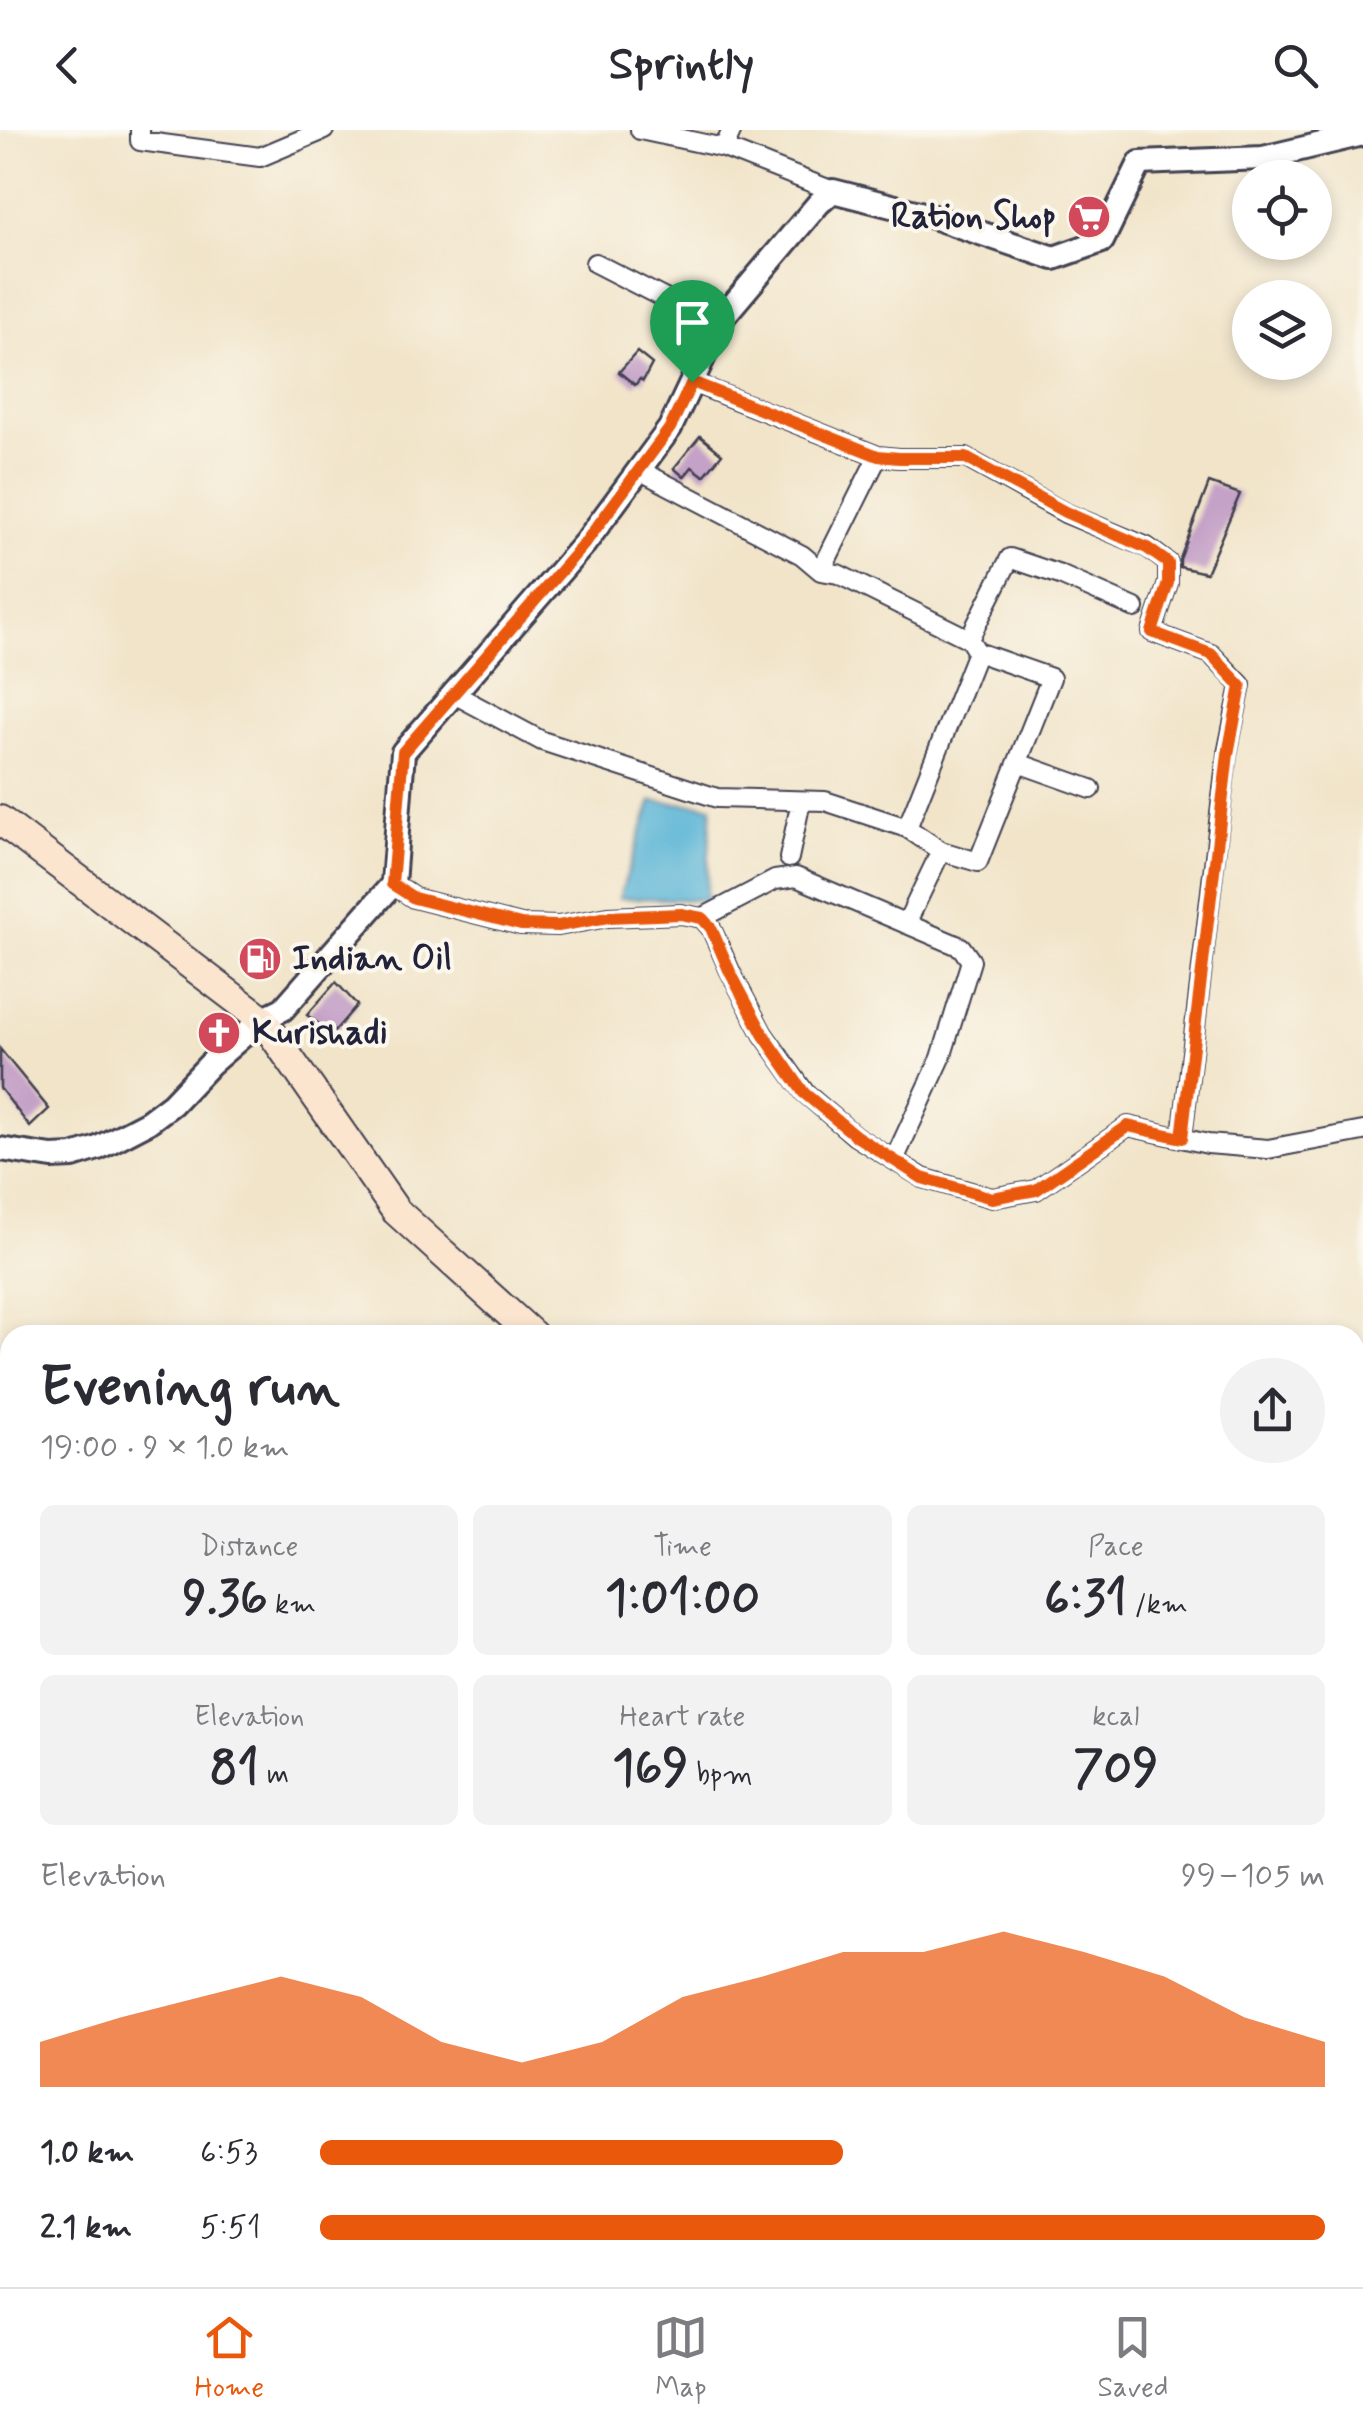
<!DOCTYPE html>
<meta charset="utf-8">
<style>
:root{--surface:#fff;--page:#f2f2f3;--text:#2b2b33;--muted:#7c7c81;--line:#e1e1e2;--accent:#ea580c}
body{margin:0;font-family:Mynerve,sans-serif;background:var(--page);color:var(--text);height:100vh;display:flex;flex-direction:column;font-size:38px;white-space:nowrap}
*{box-sizing:border-box;margin:0}
p{font-size:32px;color:var(--muted)}
.icon{flex:none;width:55px;height:55px;fill:none;stroke:currentColor;stroke-width:2;stroke-linecap:round;stroke-linejoin:round}
.map{position:relative;flex:1;overflow:hidden}
.panel{position:absolute;left:0px;top:1195px;width:1365px;height:962px;display:flex;flex-direction:column;background:var(--surface);border-radius:30px 30px 0 0;box-shadow:0 5px 15px #0003}
.panel>*{flex:none}
.tools{position:absolute;left:1232px;top:30px;display:grid;gap:20px}
.tools a{display:grid;place-items:center;width:100px;height:100px;border-radius:50%;background:var(--surface);box-shadow:0 5px 15px #0003;font-size:50px}
.pin{position:absolute;display:grid;place-items:center;width:85px;height:85px;color:#fff;margin:-102px -42px;border-radius:50% 50% 50% 0;rotate:-45deg;box-shadow:0 0 10px #0007}
.pin .icon{rotate:45deg}
.round{display:grid;place-items:center;flex:none;width:105px;height:105px;border-radius:52px;background:var(--page)}
.summary{display:flex;align-items:center;justify-content:space-between;height:170px;padding:0 40px}
h1{font-size:55px;font-weight:800;line-height:75px}
.figures{display:grid;grid-template-columns:repeat(3,1fr);gap:15px;height:170px;padding:10px 40px}
.figures div{display:grid;align-content:center;border-radius:15px;background:var(--page);text-align:center}
.figures b{font-size:50px;font-weight:800}
.figures small{font-size:28px;font-weight:400}
.figures p{font-size:28px}
.chart{height:280px;padding:20px 40px}
.chart p{display:flex;justify-content:space-between}
.chart svg{width:100%;height:180px;margin-top:10px;fill:var(--accent);opacity:.7}
ul{padding:0 40px;list-style:none;font-size:32px}
li{display:grid;grid-template-columns:160px 120px 1fr;align-items:center;height:75px}
li i{height:25px;border-radius:12px;background:var(--accent)}
header{display:flex;justify-content:space-between;align-items:center;height:130px;padding:0 40px;background:var(--surface);font-size:45px;font-weight:800}
.menu{display:flex;justify-content:space-around;align-items:center;height:140px;border-top:2px solid var(--line);background:var(--surface);font-size:28px;color:var(--muted)}
.menu a{display:grid;justify-items:center;gap:5px}
.menu .current{color:var(--accent)}
.map>svg:first-child{display:block}
.water{fill:#58b4d6;stroke:#3d6b88;stroke-width:2.5}
.lines{fill:none;stroke-linecap:round;stroke-linejoin:round}
.stream{stroke:#58b4d6;stroke-width:5}
.building{fill:#c4a1c7}
.minor-casing{stroke:#413f50;stroke-width:22}
.tertiary-casing{stroke:#413f50;stroke-width:28}
.secondary-casing{stroke:#413f50;stroke-width:32}
.minor{stroke:#fff;stroke-width:18}
.tertiary{stroke:#fff;stroke-width:22}
.secondary{stroke:#fbe5cf;stroke-width:28}
.route-casing{stroke:#fff;stroke-width:20}
.route{stroke:#ea580c;stroke-width:12}
.labels{text-anchor:middle;dominant-baseline:central;stroke-width:8;stroke-linejoin:round;paint-order:stroke}
.poi-label{font-size:35px;font-weight:bold;fill:#22223b;stroke:#fbf7ec;text-anchor:start}
</style>
<header><svg class="icon" aria-label="back" viewBox="0 0 24 24"><path d="M15 5l-7 7 7 7"/></svg>Sprintly<svg class="icon" aria-label="search" viewBox="0 0 24 24"><circle cx="10" cy="10" r="6"/><path d="M15 15l6 6"/></svg></header>
<div class="map">
<svg width="1363" height="2157" viewBox="0 0 1363 2157">
<rect width="100%" height="100%" fill="#fbf7ec"/>
<filter id="ink" filterUnits="userSpaceOnUse"><feTurbulence type="fractalNoise" baseFrequency=".01" numOctaves="2"/><feDisplacementMap in="SourceGraphic" scale="20" xChannelSelector="R" yChannelSelector="G"/><feConvolveMatrix kernelMatrix="1 2 1 2 8 2 1 2 1" color-interpolation-filters="sRGB"/></filter>
<filter id="wash" filterUnits="userSpaceOnUse"><feTurbulence type="fractalNoise" baseFrequency=".0048" numOctaves="4" result="noise"/><feDisplacementMap in="SourceGraphic" scale="40" xChannelSelector="R" yChannelSelector="G"/><feGaussianBlur stdDeviation="2.25" result="paint"/><feColorMatrix in="noise" values="0 0 0 0 0 0 0 0 0 0 0 0 0 0 0 0 0 1.4 0 .05"/><feComposite in="paint" operator="in"/></filter>
<g filter="url(#wash)">
<rect width="100%" height="100%" fill="#f1e4c9"/>
<path class="water" d="M652,671L712,676L706,770L619,768Z"/>
<g class="lines">
<path class="stream" d="M0,1340L10,1355"/>
</g>
<g id="blocks">
<path class="building" d="M637,222L652,234L643,251L640,249L635,255L619,242Z
M700,306L722,324L704,346L692,337L684,347L674,338Z
M1209,353L1240,364L1206,443L1180,437V429Z
M336,852L357,875L332,904L307,885Z
M0,919L49,979L30,997L0,958Z"/>
</g>
</g>
<g filter="url(#ink)">
<use href="#blocks" fill-opacity="0" stroke="#413f50" stroke-width="2.5"/>
<g class="lines">
<g class="minor-casing">
<path id="minor" d="M140,0V11L260,27L324,0
M640,0L724,18
M732,0L724,18L833,61
M595,133L718,196
M691,252L878,326L899,328H966L1065,383L1147,417L1168,433V453L1152,502L1211,524L1241,555L1227,624L1182,1008
M821,441L878,326
M969,509L1010,428L1060,445L1135,478
M454,564L542,611L717,668L825,671L907,698L977,522L969,509L838,444L821,441L802,425L639,340
M1018,633L1091,659
M907,698L941,721L978,732L1051,548L977,522
M789,728L801,671
M393,754L414,768L521,795L558,796L608,787L681,784L702,788L711,798L730,841L763,904L805,963L855,1006L923,1048L992,1068L1036,1060L1128,996L1208,1014L1268,1019L1363,1001
M702,788L775,750L796,747L961,817L971,831L941,928L894,1030
M906,794L941,721
M1355,1450L1363,1453
M171,2148L175,2157
M675,2148L697,2157
M1273,2148L1274,2157
M744,2157L751,2148"/>
</g>
<g class="tertiary-casing">
<path id="tertiary" d="M0,1019L52,1027L73,1026L98,1018L148,992L172,974L210,934L262,889L283,879L393,754L403,622L585,413L670,298L722,188L819,73L833,61L927,85L1054,128L1102,111L1140,33L1263,28L1363,4"/>
</g>
<g class="secondary-casing">
<path id="secondary" d="M0,690L262,889L396,1081L533,1205
M1355,1572L1363,1575"/>
</g>
<use href="#minor" class="minor"/>
<use href="#tertiary" class="tertiary"/>
<use href="#secondary" class="secondary"/>
</g>
</g>
<g class="lines" filter="url(#ink)">
<g class="route-casing">
<path id="route" d="M692,252L878,326L899,328H966L1065,382L1147,418L1168,433V453L1152,502L1211,524L1241,556L1228,624L1182,1008L1128,996L1036,1060L992,1068L922,1048L856,1006L804,963L763,904L730,842L711,798L702,788L681,784L608,787L558,796L521,795L414,768L392,754L403,622L585,413L670,298Z"/>
</g>
<use href="#route" class="route"/>
</g>
<defs>
<g id="supermarket-disc" transform="scale(2.25)"><circle r="9.5" fill="#d1495b" stroke="#fbf7ec"/><path d="M-6-5.5h2.5l.6 2H6L4.5 2H-2.5L-4.4-4H-6ZM-1.5 3.2a1.3 1.3 0 1 0 .1 0ZM3 3.2a1.3 1.3 0 1 0 .1 0Z" fill="#fff"/></g>
<g id="fuel-disc" transform="scale(2.25)"><circle r="9.5" fill="#d1495b" stroke="#fbf7ec"/><path d="M-5.5-6h7V0h2V4h1.3V-2.5L3-4.5l.8-.8L6-3V5H2.5V1h-1V6h-7ZM-4.2-4.7v3.2H.2V-4.7Z" fill="#fff"/></g>
<g id="church-disc" transform="scale(2.25)"><circle r="9.5" fill="#d1495b" stroke="#fbf7ec"/><path d="M-1.2-6h2.4v3.5h3.3v2.4h-3.3V6h-2.4V-.1h-3.3v-2.4h3.3Z" fill="#fff"/></g>
</defs>
<g fill-rule="evenodd">
<use href="#supermarket-disc" x="1089" y="87"/>
<use href="#fuel-disc" x="260" y="829"/>
<use href="#church-disc" x="219" y="903"/>
</g>
<g class="labels">
<g class="poi-label">
<text x="1056" y="87" text-anchor="end">Ration Shop</text>
<text x="292" y="829">Indian Oil</text>
<text x="252" y="903">Kurishadi</text>
</g>
</g>
</svg>
<div class="tools">
<a><svg class="icon" aria-label="locate" viewBox="0 0 24 24"><circle cx="12" cy="12" r="6"/><path d="M12 2v4M12 18v4M2 12h4M18 12h4"/></svg></a>
<a><svg class="icon" aria-label="layers" viewBox="0 0 24 24"><path d="M12 4l9 5-9 5-9-5zM3 14l9 5 9-5"/></svg></a>
</div>
<div class="pin" style="left:692px;top:252px;background:#1e9e55"><svg class="icon" aria-label="arrive" viewBox="0 0 24 24"><path d="M6 21V4h12l-3 4 3 4H6"/></svg></div>
<section class="panel">
<div class="summary"><div><h1>Evening run</h1><p>19:00 · 9 × 1.0 km</p></div><a class="round"><svg class="icon" aria-label="share" viewBox="0 0 24 24"><path d="M12 15V3M7 8l5-5 5 5M5 13v7h14v-7"/></svg></a></div>
<div class="figures">
<div><p>Distance</p><b>9.36<small> km</small></b></div>
<div><p>Time</p><b>1:01:00</b></div>
<div><p>Pace</p><b>6:31<small> /km</small></b></div>
</div>
<div class="figures">
<div><p>Elevation</p><b>81<small> m</small></b></div>
<div><p>Heart rate</p><b>169<small> bpm</small></b></div>
<div><p>kcal</p><b>709</b></div>
</div>
<div class="chart"><p><span>Elevation</span>99–105 m</p>
<svg viewBox="0 0 160 44" preserveAspectRatio="none"><path d="M0 44V33L10 27L20 22L30 17L40 22L50 33L60 38L70 33L80 22L90 17L100 11L110 11L120 6L130 11L140 17L150 27L160 33V44z"/></svg>
</div>
<ul>
<li><b>1.0 km</b>6:53<i style="width:52%"></i></li>
<li><b>2.1 km</b>5:51<i style="width:100%"></i></li>
</ul>
</section>
</div>
<nav class="menu">
<a class="current"><svg class="icon" aria-label="home" viewBox="0 0 24 24"><path d="M3 11l9-7 9 7M6 9v11h12V9"/></svg>Home</a>
<a><svg class="icon" aria-label="map" viewBox="0 0 24 24"><path d="M3 6l6-2 6 2 6-2v14l-6 2-6-2-6 2zM9 4v14M15 6v14"/></svg>Map</a>
<a><svg class="icon" aria-label="saved" viewBox="0 0 24 24"><path d="M7 4h10v16l-5-4-5 4z"/></svg>Saved</a>
</nav>
